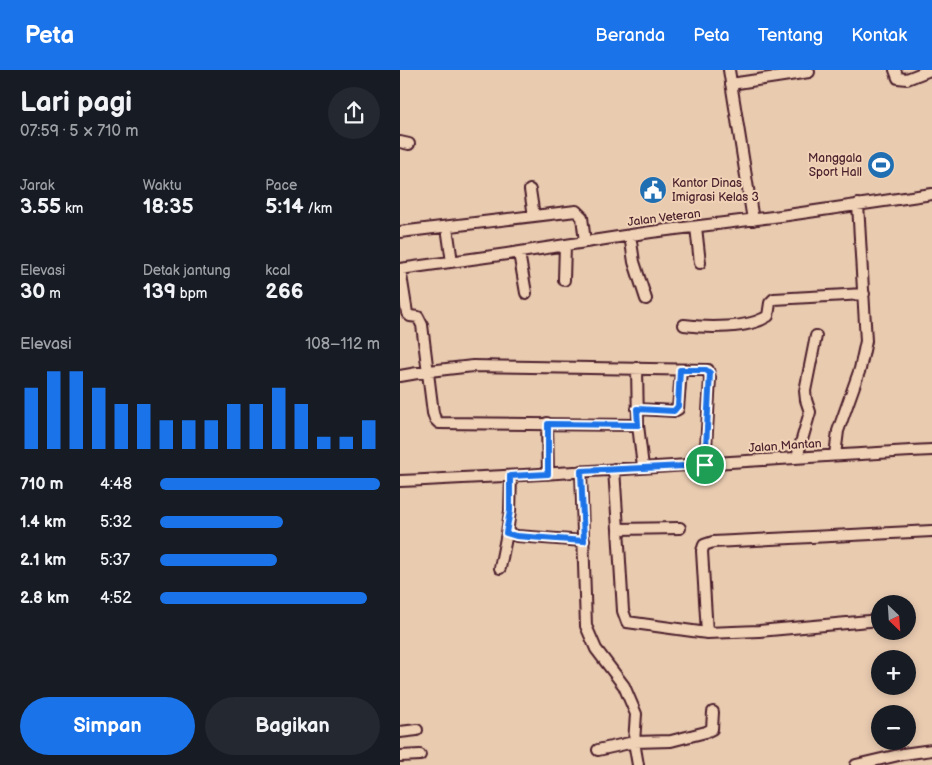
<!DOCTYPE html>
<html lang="id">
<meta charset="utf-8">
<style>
:root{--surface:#171b24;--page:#242831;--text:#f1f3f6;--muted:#9ea1a6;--accent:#1a73e8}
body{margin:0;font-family:"Balsamiq Sans",sans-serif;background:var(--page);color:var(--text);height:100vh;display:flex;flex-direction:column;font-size:19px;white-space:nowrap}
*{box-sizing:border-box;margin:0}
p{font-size:16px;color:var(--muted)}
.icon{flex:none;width:28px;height:28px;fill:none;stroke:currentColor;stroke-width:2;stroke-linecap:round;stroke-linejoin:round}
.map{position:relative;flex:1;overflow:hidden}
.details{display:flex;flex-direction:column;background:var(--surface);width:400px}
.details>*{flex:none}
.needle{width:32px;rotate:155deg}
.tools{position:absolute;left:471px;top:525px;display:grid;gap:10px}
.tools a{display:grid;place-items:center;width:45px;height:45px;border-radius:50%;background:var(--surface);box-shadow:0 2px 8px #0003;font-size:25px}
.pin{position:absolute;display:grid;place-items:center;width:42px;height:42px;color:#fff;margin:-21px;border:2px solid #fff;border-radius:50%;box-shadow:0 1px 5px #0007}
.round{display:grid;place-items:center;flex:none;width:52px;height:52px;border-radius:26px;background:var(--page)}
.headline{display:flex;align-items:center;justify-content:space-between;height:85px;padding:0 20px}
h1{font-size:28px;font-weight:700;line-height:38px}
.metrics{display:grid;grid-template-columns:repeat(3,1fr);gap:8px;height:85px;padding:5px 20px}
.metrics div{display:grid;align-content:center}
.metrics b{font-size:21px;font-weight:700}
.metrics small{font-size:14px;font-weight:400}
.metrics p{font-size:14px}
.chart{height:140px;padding:10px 20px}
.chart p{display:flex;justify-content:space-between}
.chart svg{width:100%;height:90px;margin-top:5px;stroke:var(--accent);stroke-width:6}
.button{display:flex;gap:10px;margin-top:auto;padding:10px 20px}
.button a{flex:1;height:58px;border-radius:30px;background:var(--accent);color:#fff;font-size:20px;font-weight:700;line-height:58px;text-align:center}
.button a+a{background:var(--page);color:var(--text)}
ul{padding:0 20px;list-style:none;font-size:16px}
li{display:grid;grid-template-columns:80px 60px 1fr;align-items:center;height:38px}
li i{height:12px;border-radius:6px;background:var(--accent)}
header{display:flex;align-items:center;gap:30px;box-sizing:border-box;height:70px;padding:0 25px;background:var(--accent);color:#fff}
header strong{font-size:24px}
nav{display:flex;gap:28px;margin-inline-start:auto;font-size:18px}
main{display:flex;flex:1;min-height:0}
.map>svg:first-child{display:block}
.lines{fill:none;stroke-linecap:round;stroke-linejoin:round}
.minor-casing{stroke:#4a1f2b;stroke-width:14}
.minor{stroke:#f0d2b6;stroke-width:10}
.route-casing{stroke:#fff;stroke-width:10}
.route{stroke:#1a73e8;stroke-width:6}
.labels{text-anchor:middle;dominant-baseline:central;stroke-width:4;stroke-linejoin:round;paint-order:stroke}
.poi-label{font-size:12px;fill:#4a1f2b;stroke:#f0d2b6;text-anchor:end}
.street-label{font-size:12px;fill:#4a1f2b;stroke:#f0d2b6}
</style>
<header>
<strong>Peta</strong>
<nav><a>Beranda</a><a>Peta</a><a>Tentang</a><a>Kontak</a></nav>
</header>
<main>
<section class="details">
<div class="headline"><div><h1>Lari pagi</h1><p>07:59 · 5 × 710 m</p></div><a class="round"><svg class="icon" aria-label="share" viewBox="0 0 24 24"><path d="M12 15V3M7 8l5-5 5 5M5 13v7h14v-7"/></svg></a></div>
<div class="metrics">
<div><p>Jarak</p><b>3.55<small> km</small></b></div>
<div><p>Waktu</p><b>18:35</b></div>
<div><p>Pace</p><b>5:14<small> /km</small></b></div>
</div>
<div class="metrics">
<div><p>Elevasi</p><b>30<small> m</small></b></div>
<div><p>Detak jantung</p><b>139<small> bpm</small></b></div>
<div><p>kcal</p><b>266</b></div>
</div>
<div class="chart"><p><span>Elevasi</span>108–112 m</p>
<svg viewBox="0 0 160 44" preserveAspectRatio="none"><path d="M5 44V14M15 44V6M25 44V6M35 44V14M45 44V22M55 44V22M65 44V30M75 44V30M85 44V30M95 44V22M105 44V22M115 44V14M125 44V22M135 44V38M145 44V38M155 44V30"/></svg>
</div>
<ul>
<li><b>710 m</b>4:48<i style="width:100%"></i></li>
<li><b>1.4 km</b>5:32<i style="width:56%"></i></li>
<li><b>2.1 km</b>5:37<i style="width:53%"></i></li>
<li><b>2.8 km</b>4:52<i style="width:94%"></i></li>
</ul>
<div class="button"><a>Simpan</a><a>Bagikan</a></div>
</section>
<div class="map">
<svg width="532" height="695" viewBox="0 0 532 695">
<rect width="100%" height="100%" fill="#e9cbb0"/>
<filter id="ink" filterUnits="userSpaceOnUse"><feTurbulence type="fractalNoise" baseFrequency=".02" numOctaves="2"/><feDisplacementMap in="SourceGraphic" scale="10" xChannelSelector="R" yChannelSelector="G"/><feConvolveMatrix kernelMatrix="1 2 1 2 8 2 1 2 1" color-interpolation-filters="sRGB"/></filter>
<g filter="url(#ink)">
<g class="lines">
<g class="minor-casing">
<path id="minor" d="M329,0L353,150
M495,0L498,8L507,9L530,0
M331,14L409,2
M0,72L9,74
M130,120L134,146
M47,157L52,192
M296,157L300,193
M0,162L176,141L182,147L185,172
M230,165L234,192L246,229
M119,183L126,223
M0,199L107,184L251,162L381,146L532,124
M0,199L7,243L10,246L18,247L22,255L33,343L35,349L39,353L238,355L237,298
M164,210L165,175
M284,255C307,258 348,259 368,246L370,233L374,229L464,224
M0,306L29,301L73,296L308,300L310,308L305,395
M237,339L274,341L278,339L281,300
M147,353L148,404
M238,355L243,397
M435,385L438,361L460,299L466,271L458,134
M397,387L410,342L406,330L405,321L416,266
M214,399L218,459L280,458
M181,401L186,556L196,579L224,616L236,644L234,672L238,695
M111,406L110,441L107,463L117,466L184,471
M0,411C178,404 355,389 532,380
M218,459L223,541L227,552L307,563
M100,498L107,463
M480,550L359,561L307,563L302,481L304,475L313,472L532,461
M0,662L17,660
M198,680L234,672L271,671L306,662L312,659L313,642
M0,686L20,685
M456,695L503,684L532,680"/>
</g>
<use href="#minor" class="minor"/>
</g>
</g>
<g class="lines" filter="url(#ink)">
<g class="route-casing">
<path id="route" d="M280,300H306L310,303L305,395L181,401L184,471L116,466L106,463L110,441V406L148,404V354L238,355L237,339L274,341L278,336Z"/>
</g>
<use href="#route" class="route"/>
</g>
<defs>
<g id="stadium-disc" transform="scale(1.4375)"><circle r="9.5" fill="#1f6fb2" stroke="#f0d2b6"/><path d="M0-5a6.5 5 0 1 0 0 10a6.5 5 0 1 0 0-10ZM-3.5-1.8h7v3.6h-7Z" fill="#fff"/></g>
<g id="civic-disc" transform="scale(1.4375)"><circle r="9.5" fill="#1f6fb2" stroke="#f0d2b6"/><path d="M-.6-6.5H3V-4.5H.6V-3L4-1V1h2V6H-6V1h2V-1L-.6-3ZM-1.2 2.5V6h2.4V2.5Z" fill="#fff"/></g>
</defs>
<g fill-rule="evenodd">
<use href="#stadium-disc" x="481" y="95"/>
<use href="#civic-disc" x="253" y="120"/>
</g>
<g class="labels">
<g class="poi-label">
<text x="462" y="88">Manggala<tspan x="462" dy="14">Sport Hall</tspan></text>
<text x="272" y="113" text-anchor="start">Kantor Dinas<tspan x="272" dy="14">Imigrasi Kelas 3</tspan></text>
</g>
<g class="street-label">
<text transform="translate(264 148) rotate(-7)">Jalan Veteran</text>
<text transform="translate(385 376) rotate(-4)">Jalan Mantan</text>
</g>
</g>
</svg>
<div class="tools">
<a><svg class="needle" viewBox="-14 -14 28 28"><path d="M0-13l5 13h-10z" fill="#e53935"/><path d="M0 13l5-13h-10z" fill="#9ea1a6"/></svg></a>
<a>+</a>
<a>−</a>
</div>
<div class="pin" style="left:305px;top:395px;background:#1e9e55"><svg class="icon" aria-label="arrive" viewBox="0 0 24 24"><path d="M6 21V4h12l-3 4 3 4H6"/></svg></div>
</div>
</main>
